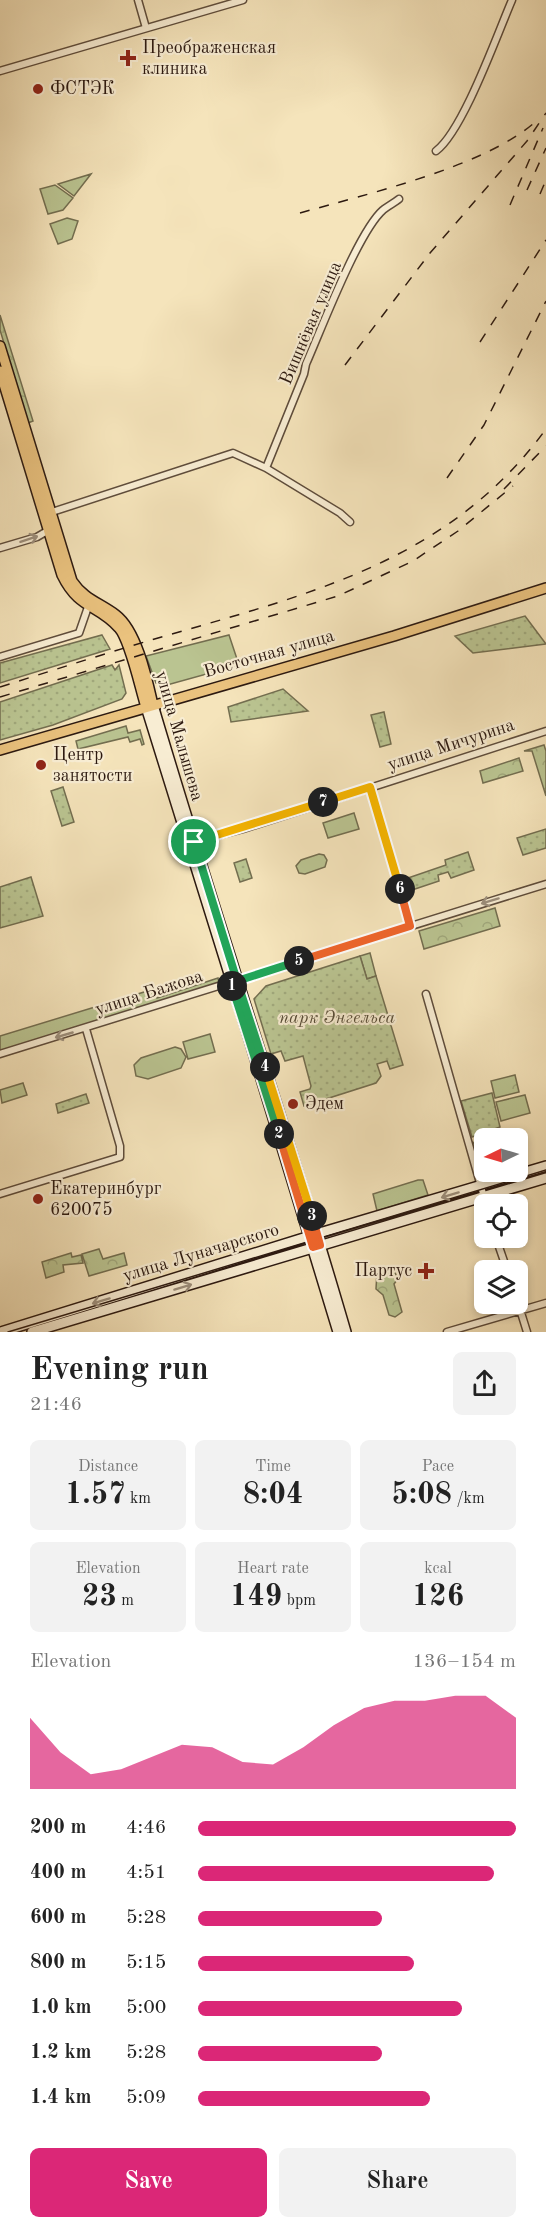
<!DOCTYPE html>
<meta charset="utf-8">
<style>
:root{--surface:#fff;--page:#f2f2f2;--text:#222;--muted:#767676;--accent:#db2777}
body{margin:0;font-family:"Old Standard TT",serif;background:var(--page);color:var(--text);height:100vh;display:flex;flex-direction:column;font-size:22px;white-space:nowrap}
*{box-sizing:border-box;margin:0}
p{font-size:20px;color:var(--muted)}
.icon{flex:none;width:33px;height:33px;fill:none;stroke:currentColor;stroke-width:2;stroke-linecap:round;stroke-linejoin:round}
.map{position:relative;height:1332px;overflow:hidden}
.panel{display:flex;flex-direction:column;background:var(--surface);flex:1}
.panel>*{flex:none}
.needle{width:39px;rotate:265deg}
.controls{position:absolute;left:474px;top:1128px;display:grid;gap:12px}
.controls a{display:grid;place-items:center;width:54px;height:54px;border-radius:9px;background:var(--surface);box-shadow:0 3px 9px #0003;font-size:30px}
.pin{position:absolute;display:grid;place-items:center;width:51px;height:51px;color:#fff;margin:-26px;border:3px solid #fff;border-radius:50%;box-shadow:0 2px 6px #0007}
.km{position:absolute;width:30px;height:30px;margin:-15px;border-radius:50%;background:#222;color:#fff;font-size:16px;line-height:30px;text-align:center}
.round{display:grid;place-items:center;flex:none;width:63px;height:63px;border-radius:9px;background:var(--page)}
.headline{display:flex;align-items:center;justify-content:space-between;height:102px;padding:0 30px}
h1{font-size:33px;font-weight:700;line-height:45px}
.metrics{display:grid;grid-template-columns:repeat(3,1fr);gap:9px;height:102px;padding:6px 30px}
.metrics div{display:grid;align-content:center;border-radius:9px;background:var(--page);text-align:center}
.metrics b{font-size:30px;font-weight:700}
.metrics small{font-size:16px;font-weight:400}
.metrics p{font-size:16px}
.chart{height:168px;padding:12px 30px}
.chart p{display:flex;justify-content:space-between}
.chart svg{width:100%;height:108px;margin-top:6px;fill:var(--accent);opacity:.7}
.cta{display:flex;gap:12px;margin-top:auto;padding:12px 30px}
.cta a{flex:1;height:69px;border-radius:9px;background:var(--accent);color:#fff;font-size:24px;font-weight:700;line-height:69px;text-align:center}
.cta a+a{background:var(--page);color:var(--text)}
ul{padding:0 30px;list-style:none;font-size:20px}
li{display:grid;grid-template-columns:96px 72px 1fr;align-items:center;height:45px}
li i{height:15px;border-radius:8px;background:var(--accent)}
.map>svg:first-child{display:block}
.grass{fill:#bac491;stroke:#736e50;stroke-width:1.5}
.forest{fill:url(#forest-crowns);stroke:#736e50;stroke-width:1.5}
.park{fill:url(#park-dots);stroke:#736e50;stroke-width:1.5}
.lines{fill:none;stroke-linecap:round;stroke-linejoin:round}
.street-casing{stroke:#5e4c3b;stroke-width:9}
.secondary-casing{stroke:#2c1910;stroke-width:12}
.primary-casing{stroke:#2c1910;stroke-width:12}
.street{stroke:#f8edd3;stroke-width:6}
.secondary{stroke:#f8edd3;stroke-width:9}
.primary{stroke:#eac27e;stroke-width:9}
.tram{stroke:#2c1910;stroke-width:1.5}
.rail{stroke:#2c1910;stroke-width:1.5;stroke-dasharray:10 10;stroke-linecap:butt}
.oneway{stroke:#9c8e7b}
.split-1-casing{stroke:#fff;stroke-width:12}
.split-2-casing{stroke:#fff;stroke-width:12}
.split-3-casing{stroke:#fff;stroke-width:12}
.split-4-casing{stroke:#fff;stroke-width:12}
.split-5-casing{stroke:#fff;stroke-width:12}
.split-6-casing{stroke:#fff;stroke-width:12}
.split-7-casing{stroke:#fff;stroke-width:12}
.split-8-casing{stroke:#fff;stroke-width:12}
.split-1{stroke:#22a559;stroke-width:8}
.split-2{stroke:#22a559;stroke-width:8}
.split-3{stroke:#f0652b;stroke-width:8}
.split-4{stroke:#f5b400;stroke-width:8}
.split-5{stroke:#22a559;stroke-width:8}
.split-6{stroke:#f0652b;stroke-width:8}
.split-7{stroke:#f5b400;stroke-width:8}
.split-8{stroke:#f5b400;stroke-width:8}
.poi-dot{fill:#8f2418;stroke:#f8edd3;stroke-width:2}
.labels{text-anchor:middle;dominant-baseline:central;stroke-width:4.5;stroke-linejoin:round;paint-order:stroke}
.poi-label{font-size:18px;fill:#2c1910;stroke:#f8edd3;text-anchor:start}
.street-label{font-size:18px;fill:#2c1910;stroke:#f8edd3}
.park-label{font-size:18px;font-style:italic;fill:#574c37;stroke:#f8edd3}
</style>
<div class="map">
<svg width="546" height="1332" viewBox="0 0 546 1332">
<defs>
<pattern id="forest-crowns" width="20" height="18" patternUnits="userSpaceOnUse" patternTransform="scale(1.5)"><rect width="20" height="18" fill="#bac491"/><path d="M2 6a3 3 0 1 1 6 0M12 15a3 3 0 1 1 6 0" fill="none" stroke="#a0a87c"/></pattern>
<pattern id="park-dots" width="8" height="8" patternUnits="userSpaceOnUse" patternTransform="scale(1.5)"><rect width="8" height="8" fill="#bac491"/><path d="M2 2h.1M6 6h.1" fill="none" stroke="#a0a87c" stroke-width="1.8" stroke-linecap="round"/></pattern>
</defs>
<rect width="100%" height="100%" fill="#f5e4bb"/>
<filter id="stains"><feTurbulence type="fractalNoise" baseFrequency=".00333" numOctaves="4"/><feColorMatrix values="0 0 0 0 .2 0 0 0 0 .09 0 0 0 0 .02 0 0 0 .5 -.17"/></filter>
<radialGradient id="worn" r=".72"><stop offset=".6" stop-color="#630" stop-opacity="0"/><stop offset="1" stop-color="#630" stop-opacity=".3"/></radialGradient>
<path class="grass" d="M91,174L74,196L58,184Z
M55,185L73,198L63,210L48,214L40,189Z
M67,218L78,221L72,239L58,244L50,224Z
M229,635L239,665L167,685L156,683L146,656Z
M126,726L128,733L140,730L144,744L142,745L140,739L130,742L128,737L78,749L76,741Z
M354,813L359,829L328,838L323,823Z
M319,854L324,855L327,860L325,867L305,874L299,873L296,866L301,860Z
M370,953L376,976L367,979L360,956Z
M218,978L219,983L0,1052V1036L154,989L157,998Z
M210,1034L215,1052L188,1059L183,1042Z
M175,1047L181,1049L186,1057L181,1068L148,1079L136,1076L134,1065L141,1058Z
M23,1083L27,1095L2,1103L0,1090Z
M525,1095L530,1113L501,1121L496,1102Z
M418,1180H423L428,1195L377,1211L373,1194Z"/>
<path class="forest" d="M0,315L33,421L28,423L0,330Z
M544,745L546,751V796L532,751H524Z
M519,758L523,771L483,783L480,771Z
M495,908L500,926L424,949L419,931Z
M515,1075L519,1092L495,1098L491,1081Z
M99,1249L103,1259L124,1253L127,1265L89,1276L82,1254Z
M71,1253L72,1257L81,1255L83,1263L63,1265L64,1272L46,1278L42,1262Z
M390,1266H394L397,1280L394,1284L402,1312L395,1317L389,1315L383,1295L376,1289L377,1272Z"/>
<path class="park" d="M525,616L546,644L473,653L455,636Z
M102,635L110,649L0,683V663Z
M112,665L115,670L119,665L126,693L122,699L53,725L0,740V702Z
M283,689L308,711L231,722L228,707Z
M384,712L391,744L380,747L371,715Z
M63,787L74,822L62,826L51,791Z
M546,829V848L523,855L517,838Z
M468,852L474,870L451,878L448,872L438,875L439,881L412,890L408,878L446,865L445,860Z
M246,859L252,878L240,882L234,863Z
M31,877L43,916L0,928V887Z
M360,956L367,979L376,976L403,1065L390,1069L387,1061L377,1064L381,1076L376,1083L304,1106L300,1092L310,1089L311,1086L303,1056L285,1061L281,1051L271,1054L254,999L266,986Z
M492,1093L500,1127L472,1137L461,1101Z
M86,1094L89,1103L58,1113L56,1104Z
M472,1142L484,1146V1172H504L486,1177L480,1169Z"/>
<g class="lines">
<g class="street-casing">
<path id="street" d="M138,0L146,28
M0,71L243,0
M436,151C463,131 497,35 512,0
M266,468L304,374L306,364C321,330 358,232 383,210C388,206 394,203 399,199
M49,513L233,453L266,468L340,513L350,522
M0,548L37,537L49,530
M0,657L79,633L88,607
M370,787L410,926
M194,842L243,829L546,731
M426,994L486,1204
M0,1054L546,884
M0,1194L120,1157V1146L86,1029
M496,1238L507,1270
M518,1303L527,1332
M447,1332L546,1303"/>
</g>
<g class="secondary-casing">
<path id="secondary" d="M153,705C215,915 285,1122 346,1332
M146,707L230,977
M235,993L338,1332
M1,1332L323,1232L546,1166
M32,1332L546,1178"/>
</g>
<g class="primary-casing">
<path id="primary" d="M0,346L72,581C84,599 100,603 116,615C137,631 147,679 153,705
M0,371L62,575C79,610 98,604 119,628C130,640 140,688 146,707
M0,750L394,636L546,588"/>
</g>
<use href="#street" class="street"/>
<use href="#secondary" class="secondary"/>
<use href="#primary" class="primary"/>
<path class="tram" d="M8,1332L546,1170"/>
<path class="rail" d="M527,190L546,148
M540,194L546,180
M510,205L543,128
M300,213C367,194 483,167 534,123
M480,342L546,240
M345,365L430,253L527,141L546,113
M447,478L484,425L546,301
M504,489L546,446
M0,687C60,668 119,649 179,632C321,591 453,556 546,429
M0,697L338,596L413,561L458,531L513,486"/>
</g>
<defs><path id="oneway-shaft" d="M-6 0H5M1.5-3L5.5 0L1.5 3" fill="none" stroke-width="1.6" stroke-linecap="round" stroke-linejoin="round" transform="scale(1.5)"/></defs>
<g class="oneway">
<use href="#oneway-shaft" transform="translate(29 539) rotate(-18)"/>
<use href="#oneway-shaft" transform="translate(490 901) rotate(163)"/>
<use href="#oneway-shaft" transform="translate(64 1035) rotate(164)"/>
<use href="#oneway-shaft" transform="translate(450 1195) rotate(163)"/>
<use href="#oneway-shaft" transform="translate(183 1287) rotate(-17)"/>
<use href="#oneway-shaft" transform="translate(101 1301) rotate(163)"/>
</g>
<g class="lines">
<g class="split-1-casing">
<path id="split-1" d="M194,842L237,981L231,983L232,986"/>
</g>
<g class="split-2-casing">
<path id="split-2" d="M232,986L279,1134"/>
</g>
<g class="split-3-casing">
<path id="split-3" d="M279,1134L313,1247L320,1245L312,1216"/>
</g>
<g class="split-4-casing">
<path id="split-4" d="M265,1067L312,1216"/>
</g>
<g class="split-5-casing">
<path id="split-5" d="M265,1067L237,981L299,961"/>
</g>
<g class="split-6-casing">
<path id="split-6" d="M299,961L410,926L400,889"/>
</g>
<g class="split-7-casing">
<path id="split-7" d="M323,802L370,787L400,889"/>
</g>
<g class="split-8-casing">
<path id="split-8" d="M194,842L323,802"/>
</g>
<use href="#split-1" class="split-1"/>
<use href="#split-2" class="split-2"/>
<use href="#split-3" class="split-3"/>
<use href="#split-4" class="split-4"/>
<use href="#split-5" class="split-5"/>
<use href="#split-6" class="split-6"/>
<use href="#split-7" class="split-7"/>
<use href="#split-8" class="split-8"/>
</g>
<g class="poi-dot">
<path d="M125 49h6v6h6v6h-6v6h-6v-6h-6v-6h6z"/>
<circle cx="38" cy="89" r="6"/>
<circle cx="41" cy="765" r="6"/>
<circle cx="293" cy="1104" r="6"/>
<circle cx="38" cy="1199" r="6"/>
<path d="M423 1262h6v6h6v6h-6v6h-6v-6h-6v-6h6z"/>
</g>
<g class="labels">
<g class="poi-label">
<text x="142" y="48">Преображенская<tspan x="142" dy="21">клиника</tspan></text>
<text x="50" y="89">ФСТЭК</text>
<text x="53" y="755">Центр<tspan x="53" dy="21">занятости</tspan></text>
<text x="305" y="1104">Эдем</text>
<text x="50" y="1189">Екатеринбург<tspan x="50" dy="21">620075</tspan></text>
<text x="412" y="1271" text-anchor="end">Партус</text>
</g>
<g class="street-label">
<text transform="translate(311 323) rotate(-67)">Вишнёвая улица</text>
<text transform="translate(269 654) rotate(-16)">Восточная улица</text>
<text transform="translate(179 736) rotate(74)">улица Малышева</text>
<text transform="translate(451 745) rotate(-18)">улица Мичурина</text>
<text transform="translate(149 993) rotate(-18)">улица Бажова</text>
<text transform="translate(201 1253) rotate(-17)">улица Луначарского</text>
</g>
<g class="park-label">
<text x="337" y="1018">парк Энгельса</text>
</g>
</g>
<rect width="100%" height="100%" filter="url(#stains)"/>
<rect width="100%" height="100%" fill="url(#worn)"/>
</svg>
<div class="controls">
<a><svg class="needle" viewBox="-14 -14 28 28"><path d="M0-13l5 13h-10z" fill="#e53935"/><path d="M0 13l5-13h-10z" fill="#767676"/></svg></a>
<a><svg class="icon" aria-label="locate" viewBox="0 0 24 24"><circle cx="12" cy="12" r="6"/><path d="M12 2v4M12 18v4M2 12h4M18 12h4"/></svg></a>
<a><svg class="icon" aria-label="layers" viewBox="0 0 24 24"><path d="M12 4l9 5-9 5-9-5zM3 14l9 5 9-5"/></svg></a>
</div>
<div class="pin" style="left:194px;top:842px;background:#1e9e55"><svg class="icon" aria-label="arrive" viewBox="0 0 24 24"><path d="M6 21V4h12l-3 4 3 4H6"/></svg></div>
<b class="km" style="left:232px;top:986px">1</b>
<b class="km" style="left:279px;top:1134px">2</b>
<b class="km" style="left:312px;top:1216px">3</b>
<b class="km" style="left:265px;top:1067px">4</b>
<b class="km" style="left:299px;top:961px">5</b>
<b class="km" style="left:400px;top:889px">6</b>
<b class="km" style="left:323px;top:802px">7</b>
</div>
<section class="panel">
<div class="headline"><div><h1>Evening run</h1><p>21:46</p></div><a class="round"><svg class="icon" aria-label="share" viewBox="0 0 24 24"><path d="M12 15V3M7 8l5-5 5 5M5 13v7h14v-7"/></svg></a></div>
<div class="metrics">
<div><p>Distance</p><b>1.57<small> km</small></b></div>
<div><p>Time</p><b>8:04</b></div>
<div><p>Pace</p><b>5:08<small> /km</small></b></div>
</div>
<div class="metrics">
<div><p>Elevation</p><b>23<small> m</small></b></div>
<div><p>Heart rate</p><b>149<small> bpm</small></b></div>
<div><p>kcal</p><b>126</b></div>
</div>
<div class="chart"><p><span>Elevation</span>136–154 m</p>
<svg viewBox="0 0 160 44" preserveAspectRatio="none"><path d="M0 44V15L10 29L20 38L30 36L40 31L50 26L60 27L70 33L80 34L90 27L100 18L110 11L120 8L130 8L140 6L150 6L160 15V44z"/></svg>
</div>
<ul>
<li><b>200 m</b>4:46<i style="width:100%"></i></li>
<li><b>400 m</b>4:51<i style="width:93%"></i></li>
<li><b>600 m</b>5:28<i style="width:58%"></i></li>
<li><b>800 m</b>5:15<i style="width:68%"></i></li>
<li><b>1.0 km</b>5:00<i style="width:83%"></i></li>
<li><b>1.2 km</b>5:28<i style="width:58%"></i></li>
<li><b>1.4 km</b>5:09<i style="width:73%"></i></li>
</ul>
<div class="cta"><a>Save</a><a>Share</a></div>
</section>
